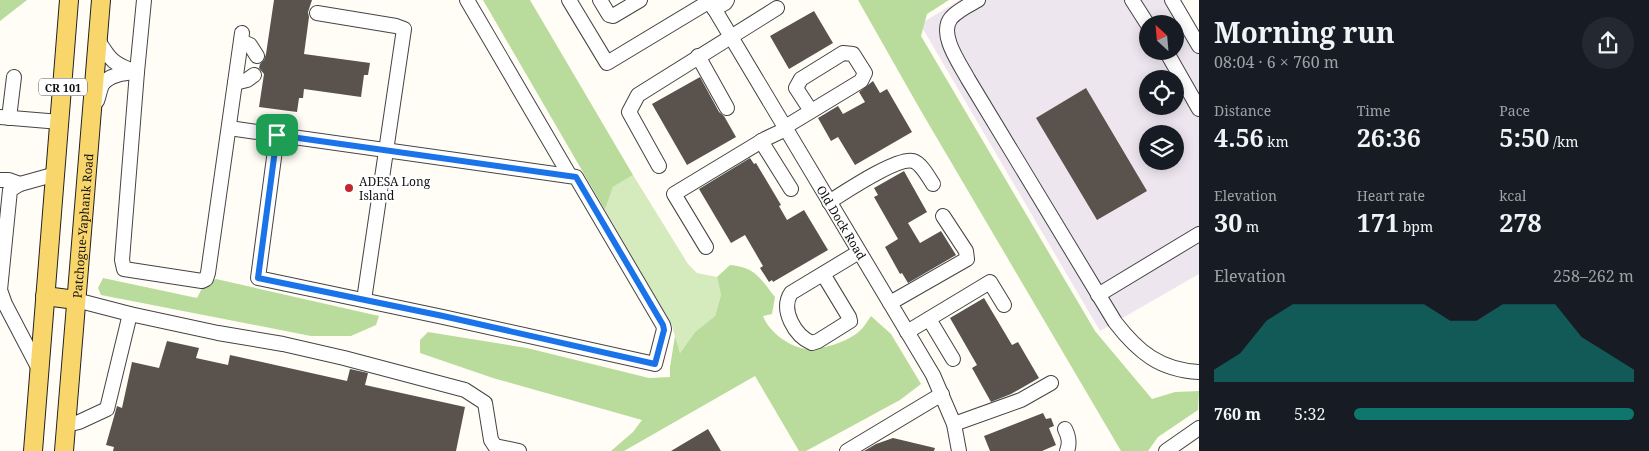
<!DOCTYPE html>
<meta charset="utf-8">
<style>
:root{--surface:#171b24;--page:#242831;--text:#f1f3f6;--muted:#9ea1a6;--accent:#0f766e}
body{margin:0;font-family:"Noto Serif",serif;background:var(--page);color:var(--text);height:100vh;display:flex;flex-direction:column;font-size:19px;white-space:nowrap}
*{box-sizing:border-box;margin:0}
p{font-size:16px;color:var(--muted)}
.icon{flex:none;width:28px;height:28px;fill:none;stroke:currentColor;stroke-width:2;stroke-linecap:round;stroke-linejoin:round}
.map{position:relative;flex:1;overflow:hidden}
.details{display:flex;flex-direction:column;background:var(--surface);width:450px}
.details>*{flex:none}
.needle{width:32px;rotate:334deg}
.tools{position:absolute;left:1139px;top:15px;display:grid;gap:10px}
.tools a{display:grid;place-items:center;width:45px;height:45px;border-radius:50%;background:var(--surface);box-shadow:0 2px 12px #0003;font-size:25px}
.pin{position:absolute;display:grid;place-items:center;width:42px;height:42px;color:#fff;margin:-21px;border-radius:10px;box-shadow:0 2px 8px #0006}
.round{display:grid;place-items:center;flex:none;width:52px;height:52px;border-radius:26px;background:var(--page)}
.summary{display:flex;align-items:center;justify-content:space-between;height:85px;padding:0 15px}
h1{font-size:28px;font-weight:700;line-height:38px}
.stats{display:grid;grid-template-columns:repeat(3,1fr);gap:8px;height:85px;padding:5px 15px}
.stats div{display:grid;align-content:center}
.stats b{font-size:25px;font-weight:700}
.stats small{font-size:14px;font-weight:400}
.stats p{font-size:14px}
.chart{height:140px;padding:10px 15px}
.chart p{display:flex;justify-content:space-between}
.chart svg{width:100%;height:90px;margin-top:5px;fill:var(--accent);opacity:.7}
ul{padding:0 15px;list-style:none;font-size:16px}
li{display:grid;grid-template-columns:80px 60px 1fr;align-items:center;height:38px}
li i{height:12px;border-radius:6px;background:var(--accent)}
main{display:flex;flex:1;min-height:0}
.map>svg:first-child{display:block}
.industrial{fill:#eee6ef;fill-rule:evenodd}
.green{fill:#d5ebbd}
.forest{fill:#b9dc9c}
.building{fill:#5a524d}
.lines{fill:none;stroke-linecap:round;stroke-linejoin:round}
.minor-casing{stroke:#444;stroke-width:16}
.major-casing{stroke:#222;stroke-width:20}
.minor{stroke:#fff;stroke-width:14}
.major{stroke:#f9d66b;stroke-width:18}
.route-casing{stroke:#fff;stroke-width:10}
.route{stroke:#1a73e8;stroke-width:6}
.poi-dot{fill:#c4262e;stroke:#fff;stroke-width:2}
.labels{text-anchor:middle;dominant-baseline:central;stroke-width:5;stroke-linejoin:round;paint-order:stroke}
.shield{fill:#fff;stroke:#585858;stroke-width:1}
.shield-label{font-size:11px;font-weight:bold;fill:#111}
.poi-label{font-size:12px;fill:#111;stroke:#fff;text-anchor:start}
.street-label{font-size:12px;fill:#111;stroke:#fff}
</style>
<main>
<div class="map">
<svg width="1199" height="451" viewBox="0 0 1199 451">
<rect width="100%" height="100%" fill="#fffdf5"/>
<path class="industrial" d="M960,0H1172L1199,42V274L1100,331L920,24ZM1148,24H1175V51H1148ZM1148,79H1175V106H1148ZM1148,134H1175V161H1148Z"/>
<path class="green" d="M633,175L688,264L697,273L717,277L721,295L715,316L695,332L680,353L672,326L605,210L613,187Z"/>
<path class="forest" d="M0,0H27L0,21Z
M483,0H530L633,175L613,187L605,210Z
M858,0H949L927,14L921,36L1095,331L1152,399L1175,392L1199,391L1198,410L1158,437L1148,451H1121L921,111Z
M730,265C755,267 760,278 775,297L772,314L763,316C769,332 790,348 808,349C823,349 843,343 856,334C862,330 867,322 871,316L891,334L921,384L900,400L806,451H799L755,376L624,451H611L633,432L642,420L493,378L420,353V340L428,332L527,348L649,378L670,377V367L675,336L680,353L695,332L715,316L721,295L717,277Z
M103,278L197,298L204,284L216,279L379,316L376,325L351,336H311L101,295L98,288Z"/>
<path class="building" d="M274,0H312L308,12L309,17L304,54L370,63L368,75H364L361,97L304,89L303,98H299L297,112L259,107L264,74L259,68L260,64L264,60L266,54Z
M814,11L833,43L789,69L770,36Z
M700,77L719,112L724,116L736,137L687,165L652,104Z
M873,81L880,93L887,89L912,132L855,165L838,137L831,141L818,118L838,106L843,114L865,102L859,92Z
M1086,88L1147,191L1097,220L1036,118Z
M750,158L754,164L756,163L781,205L779,206L787,220L804,210L828,250L773,282L772,280L769,282L760,268L763,266L745,235L731,243L699,189Z
M904,171L927,212L908,223L920,243L941,231L956,255L908,283L902,273L900,274L885,247L898,239L874,197L878,195L874,188Z
M984,298L1012,345L1018,342L1039,378L1011,394L991,402L972,368L977,365L950,318Z
M167,341L199,348L196,358L228,365L230,355L347,381L350,369L368,373L365,385L465,407L456,451H113L114,447L106,445L117,406L122,408L132,362L159,368Z
M1043,413L1046,419L1051,418L1054,426L1049,428L1056,445L1042,451H990L984,436Z
M708,429L721,451H671Z
M893,438L935,448L934,451H864L876,444Z"/>
<g class="lines">
<g class="minor-casing">
<g id="minor">
<path d="M144,0L137,72L122,260L124,269L202,281L206,279L208,273L242,33"/>
<path d="M467,0L570,176"/>
<path d="M569,0L607,63L710,1"/>
<path d="M600,0L609,15L613,16L640,0"/>
<path id="s1" d="M709,0L933,375L954,424L959,451"/>
<path d="M978,0C969,5 958,10 951,18C938,34 960,64 968,79L1115,322C1138,352 1160,370 1199,372"/>
<path d="M1132,0L1148,25"/>
<path d="M1172,0L1199,46"/>
<path d="M714,9L725,3L727,0"/>
<path d="M317,13L396,26L404,29L364,300"/>
<path d="M241,41L250,45L257,56"/>
<path d="M1166,51L1199,109"/>
<path d="M698,56L727,108"/>
<path d="M235,83L247,80L254,75"/>
<path d="M97,101C99,96 100,89 102,85C109,74 126,73 137,72C114,65 110,60 98,40"/>
<path d="M0,117L60,122"/>
<path d="M9,118L14,77"/>
<path d="M785,127L795,121L861,81L865,73L853,54L843,53L801,79L796,88L811,111"/>
<path d="M229,128L576,177L663,325L664,329L655,364L443,317L258,278L277,135"/>
<path d="M761,141L791,189"/>
<path d="M659,166L629,112L638,95L777,8"/>
<path d="M0,180H9L20,184"/>
<path d="M829,202C845,192 897,157 913,161C921,163 929,178 933,184"/>
<path d="M706,247L674,194L765,139L786,129"/>
<path d="M823,274L849,317L850,321L818,341L812,343C795,336 780,310 791,293L859,252"/>
<path d="M1098,295L1199,234"/>
<path d="M76,300L130,314L218,333L283,344L344,358L465,390L485,403L491,440L495,446L519,451"/>
<path d="M890,303L967,259L966,251L943,216"/>
<path d="M929,319L953,359"/>
<path d="M907,332L990,282L1004,305"/>
<path d="M39,369L5,304L0,290L10,190L20,184L56,174"/>
<path d="M954,424L1021,400L1051,383"/>
<path d="M66,425L79,422L107,409L130,314"/>
<path d="M1065,429C1069,437 1070,443 1067,451"/>
<path d="M847,451L942,394"/>
<path d="M1166,451L1199,428"/>
</g>
</g>
<g class="major-casing">
<g id="major">
<path d="M45,296L76,300"/>
<path d="M33,451L69,0"/>
<path id="s2" d="M64,451L101,0"/>
</g>
</g>
<use href="#minor" class="minor"/>
<use href="#major" class="major"/>
</g>
<g class="lines">
<g class="route-casing">
<path id="route" d="M277,135L576,177L663,325L664,330L655,364L443,316L258,278Z"/>
</g>
<use href="#route" class="route"/>
</g>
<circle class="poi-dot" cx="349" cy="188" r="5"/>
<g class="labels">
<rect class="shield" x="39" y="78.5" width="48" height="17" rx="4"/>
<g class="shield-label">
<text x="63" y="87">CR 101</text>
</g>
<g class="poi-label">
<text x="359" y="181">ADESA Long<tspan x="359" dy="14">Island</tspan></text>
</g>
<g class="street-label">
<text stroke="none"><textPath href="#s1" startOffset="259">Old Dock Road</textPath></text>
<text stroke="none"><textPath href="#s2" startOffset="226">Patchogue-Yaphank Road</textPath></text>
</g>
</g>
</svg>
<div class="tools">
<a><svg class="needle" viewBox="-14 -14 28 28"><path d="M0-13l5 13h-10z" fill="#e53935"/><path d="M0 13l5-13h-10z" fill="#9ea1a6"/></svg></a>
<a><svg class="icon" aria-label="locate" viewBox="0 0 24 24"><circle cx="12" cy="12" r="6"/><path d="M12 2v4M12 18v4M2 12h4M18 12h4"/></svg></a>
<a><svg class="icon" aria-label="layers" viewBox="0 0 24 24"><path d="M12 4l9 5-9 5-9-5zM3 14l9 5 9-5"/></svg></a>
</div>
<div class="pin" style="left:277px;top:135px;background:#1e9e55"><svg class="icon" aria-label="arrive" viewBox="0 0 24 24"><path d="M6 21V4h12l-3 4 3 4H6"/></svg></div>
</div>
<section class="details">
<div class="summary"><div><h1>Morning run</h1><p>08:04 · 6 × 760 m</p></div><a class="round"><svg class="icon" aria-label="share" viewBox="0 0 24 24"><path d="M12 15V3M7 8l5-5 5 5M5 13v7h14v-7"/></svg></a></div>
<div class="stats">
<div><p>Distance</p><b>4.56<small> km</small></b></div>
<div><p>Time</p><b>26:36</b></div>
<div><p>Pace</p><b>5:50<small> /km</small></b></div>
</div>
<div class="stats">
<div><p>Elevation</p><b>30<small> m</small></b></div>
<div><p>Heart rate</p><b>171<small> bpm</small></b></div>
<div><p>kcal</p><b>278</b></div>
</div>
<div class="chart"><p><span>Elevation</span>258–262 m</p>
<svg viewBox="0 0 160 44" preserveAspectRatio="none"><path d="M0 44V38L10 30L20 14L30 6L40 6L50 6L60 6L70 6L80 6L90 14L100 14L110 6L120 6L130 6L140 22L150 30L160 38V44z"/></svg>
</div>
<ul>
<li><b>760 m</b>5:32<i style="width:100%"></i></li>
</ul>
</section>
</main>
